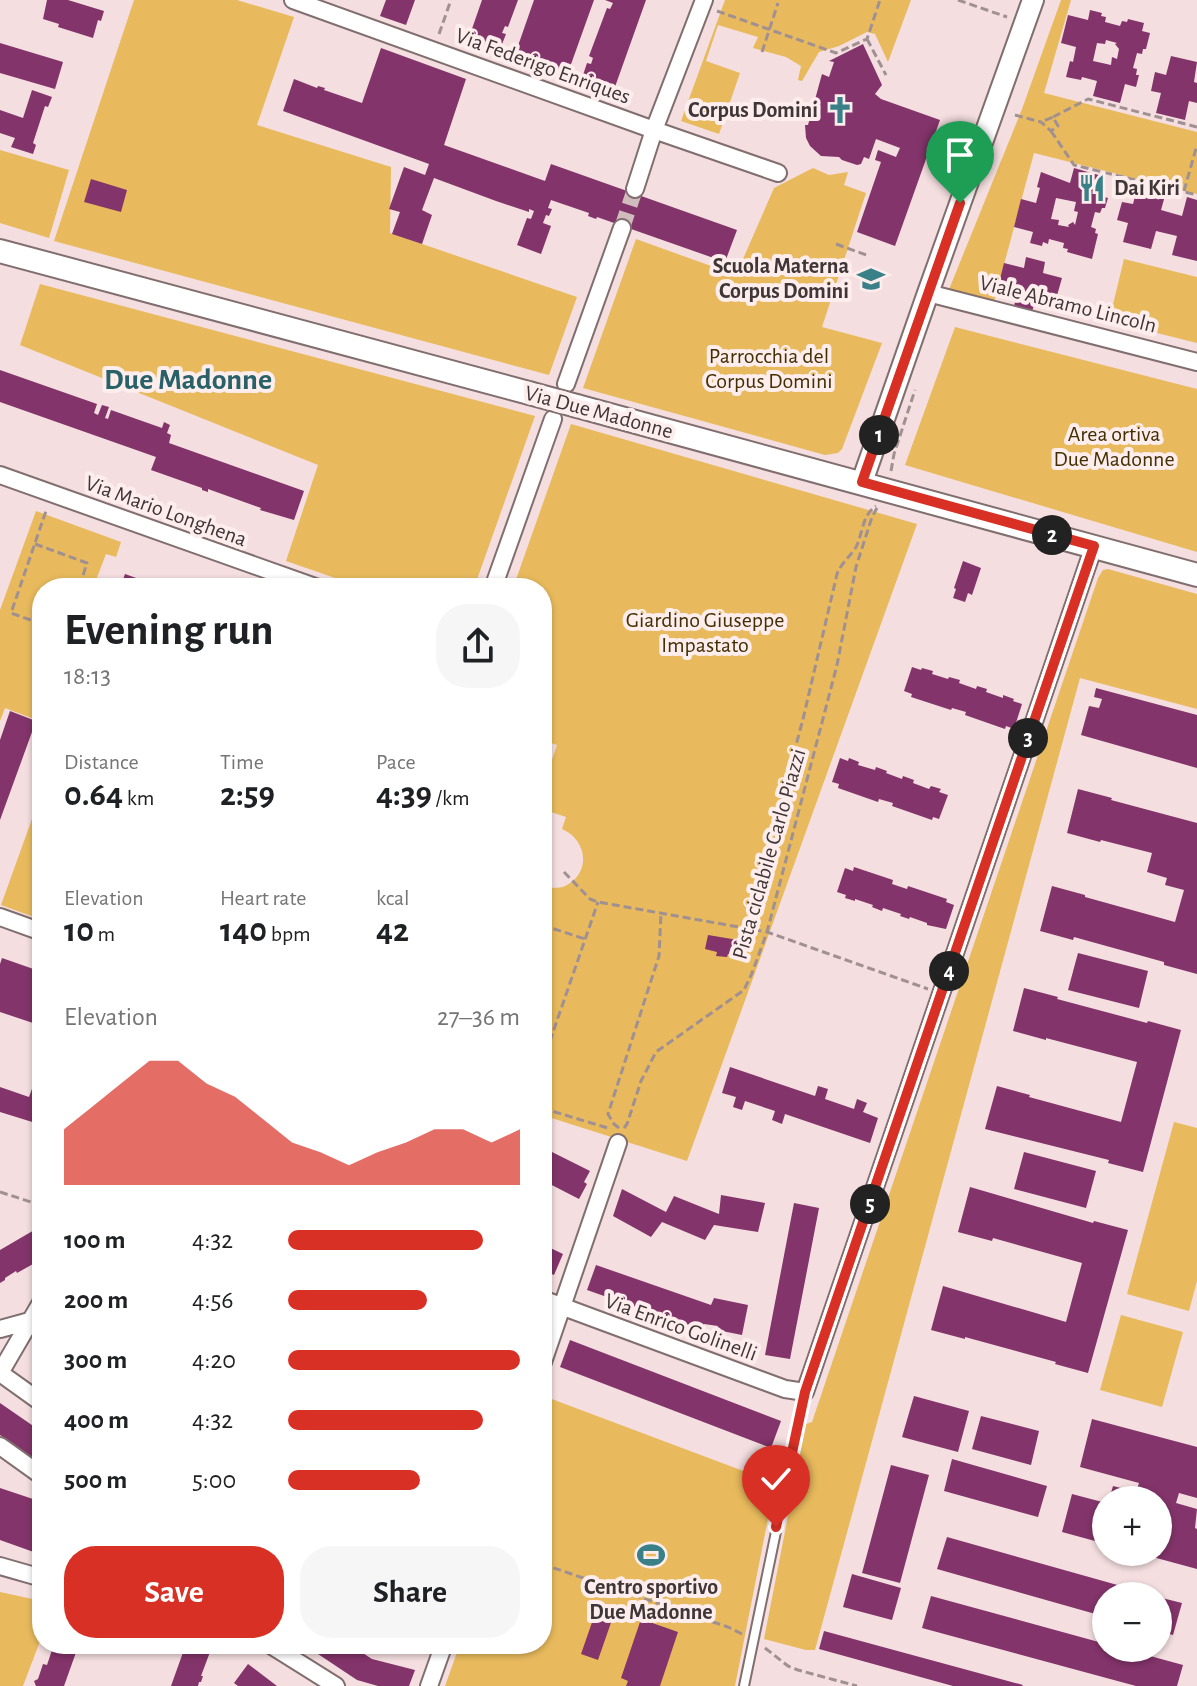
<!DOCTYPE html>
<meta charset="utf-8">
<style>
:root{--surface:#fff;--page:#f6f6f6;--text:#202124;--muted:#757577;--accent:#d93025}
body{margin:0;font-family:"Alegreya Sans",sans-serif;background:var(--page);color:var(--text);height:100vh;display:flex;flex-direction:column;font-size:30px;white-space:nowrap}
*{box-sizing:border-box;margin:0}
p{font-size:26px;color:var(--muted)}
.icon{flex:none;width:44px;height:44px;fill:none;stroke:currentColor;stroke-width:2;stroke-linecap:round;stroke-linejoin:round}
.map{position:relative;flex:1;overflow:hidden}
.panel{position:absolute;left:32px;top:578px;width:520px;height:1076px;display:flex;flex-direction:column;background:var(--surface);border-radius:32px;box-shadow:0 2px 6px #0004}
.panel>*{flex:none}
.tools{position:absolute;left:1092px;top:1486px;display:grid;gap:16px}
.tools a{display:grid;place-items:center;width:80px;height:80px;border-radius:50%;background:var(--surface);box-shadow:0 2px 6px #0004;font-size:40px}
.pin{position:absolute;display:grid;place-items:center;width:68px;height:68px;color:#fff;margin:-82px -34px;border-radius:50% 50% 50% 0;rotate:-45deg;box-shadow:0 0 8px #0007}
.pin .icon{rotate:45deg}
.km{position:absolute;width:40px;height:40px;margin:-20px;border-radius:50%;background:#222;color:#fff;font-size:22px;line-height:40px;text-align:center}
.round{display:grid;place-items:center;flex:none;width:84px;height:84px;border-radius:32px;background:var(--page)}
.overview{display:flex;align-items:center;justify-content:space-between;height:136px;padding:0 32px}
h1{font-size:44px;font-weight:700;line-height:60px}
.stats{display:grid;grid-template-columns:repeat(3,1fr);gap:12px;height:136px;padding:8px 32px}
.stats div{display:grid;align-content:center}
.stats b{font-size:34px;font-weight:700}
.stats small{font-size:22px;font-weight:400}
.stats p{font-size:22px}
.chart{height:224px;padding:16px 32px}
.chart p{display:flex;justify-content:space-between}
.chart svg{width:100%;height:144px;margin-top:8px;fill:var(--accent);opacity:.7}
.action{display:flex;gap:16px;margin-top:auto;padding:16px 32px}
.action a{flex:1;height:92px;border-radius:32px;background:var(--accent);color:#fff;font-size:32px;font-weight:700;line-height:92px;text-align:center}
.action a+a{background:var(--page);color:var(--text)}
ul{padding:0 32px;list-style:none;font-size:26px}
li{display:grid;grid-template-columns:128px 96px 1fr;align-items:center;height:60px}
li i{height:20px;border-radius:10px;background:var(--accent)}
.map>svg:first-child{display:block}
.green{fill:#e8ba5d}
.building{fill:#83346a;fill-rule:evenodd}
.lines{fill:none;stroke-linecap:round;stroke-linejoin:round}
.minor-tunnel{stroke:#d0bcbd;stroke-width:16;stroke-dasharray:16 8;stroke-linecap:butt}
.service-casing{stroke:#816e6e;stroke-width:12}
.minor-casing{stroke:#816e6e;stroke-width:20}
.tertiary-casing{stroke:#816e6e;stroke-width:24}
.secondary-casing{stroke:#816e6e;stroke-width:26}
.path{stroke:#a09091;stroke-width:3;stroke-dasharray:8 4;stroke-linecap:butt}
.service{stroke:#fff;stroke-width:8}
.minor{stroke:#fff;stroke-width:16}
.tertiary{stroke:#fff;stroke-width:20}
.secondary{stroke:#fff;stroke-width:22}
.secondary-bridge-casing{stroke:#816e6e;stroke-width:26;stroke-linecap:butt}
.secondary-bridge{stroke:#fff;stroke-width:22}
.route-casing{stroke:#fff;stroke-width:16}
.route{stroke:#d93025;stroke-width:10}
.labels{text-anchor:middle;dominant-baseline:central;stroke-width:8;stroke-linejoin:round;paint-order:stroke}
.street-label{font-size:22px;fill:#3f3637;stroke:#feeded}
.poi-label{font-size:22px;font-weight:bold;fill:#3f3637;stroke:#feeded;text-anchor:end}
.park-label{font-size:22px;fill:#422f03;stroke:#feeded}
.district-label{font-size:30px;font-weight:bold;fill:#286168;stroke:#feeded}
</style>
<div class="map">
<svg width="1197" height="1686" viewBox="0 0 1197 1686">
<rect width="100%" height="100%" fill="#f4dedf"/>
<path class="green" d="M134,0H237L294,17L257,125L391,167L390,233L577,297L549,375L54,241Z
M725,0H911L888,62L875,34L867,32L839,46L819,52L802,81L798,80L801,66L786,57L753,48L758,37L718,25L706,61L740,73L719,134L681,121Z
M1061,0H1071L1044,93L1197,132V194L1034,153L992,309L946,297L1022,109Z
M0,150L69,170L49,238L0,223Z
M813,168L829,175L848,172L844,185L866,193L822,327L882,343L842,449L838,453L825,455L583,388L636,239L736,275L774,188Z
M1124,259L1197,277V343L1109,321Z
M40,284L535,416L474,588H364L286,561L318,465L20,345Z
M955,327L1197,389V552L905,465Z
M571,424L917,524L687,1161L542,1115V889C550,886 560,890 567,885C592,871 586,839 562,829L566,817L542,809V789L557,745L542,740V588H513Z
M36,511L121,542L116,557L106,554L93,588H42V722L5,708L0,721V610Z
M1108,569L1197,594V709L1080,678L815,1650H806L764,1639L806,1424L812,1422L1098,578L1103,570Z
M42,791V920L1,905Z
M1174,1122L1197,1128V1281L1189,1311L1127,1294Z
M1121,1315L1183,1332L1162,1407L1100,1390Z
M549,1398L775,1483L735,1686H445L460,1644H542V1417Z
M0,1592L42,1601V1636L23,1686H0Z"/>
<path class="building" d="M47,0H68L104,11L101,21L98,20L93,38L58,27L59,24L43,19Z
M386,0H415L406,25L380,16Z
M482,0H518L508,27L505,26L502,33L506,34L497,57L466,46Z
M534,0H594L565,81L512,63Z
M605,0H646L611,98L579,87L587,63L591,64L593,58L589,56L607,8L610,9L613,3Z
M1090,10L1102,13L1101,16L1106,17L1105,22L1120,26L1122,21L1127,22L1128,19L1144,23L1142,31L1150,33L1146,49H1143L1142,54L1137,53L1133,68L1137,69L1136,75H1139L1136,87L1125,84L1120,103L1093,96L1097,81L1082,77L1081,80L1066,77L1070,61L1073,62L1076,47L1061,43L1068,15L1088,20ZM1106,40L1117,43L1115,44L1119,49L1117,59L1112,57L1111,65L1093,61L1097,43L1105,44Z
M0,43L63,62L55,89L0,73Z
M863,44L882,85L875,94L881,99L940,120L895,246L857,232L881,162L875,160L878,150L896,157L900,148L876,139L869,159L864,157L861,164L857,165L842,160L839,157L821,156L810,146L806,138L805,125H808L822,74L829,77L834,62L829,61Z
M381,48L466,79L444,145L545,181L551,164L737,230L725,262L597,217L596,219L588,216L589,213L551,200L548,208L552,209L549,216L546,215L543,223L551,226L541,254L517,245L527,218L531,219L534,211L529,209V212L496,201L434,178L422,210L432,215L422,244L392,234L400,212L389,209L404,167L425,175L429,164L283,111L294,79L317,88L318,86L325,88L324,90L362,103Z
M1171,56L1197,62L1194,82L1197,83V103L1189,101L1185,120L1156,113L1161,93L1151,91L1155,72L1166,75Z
M32,90L52,97L48,107L45,106L33,143L36,145L33,154L11,147L15,138L0,133V110L23,118Z
M1074,168L1102,176L1097,195L1108,198L1105,208H1102L1100,213L1095,212L1091,227L1096,229L1095,233L1098,234L1092,259L1067,252L1068,249L1063,248L1064,243L1049,239L1048,244L1043,242L1042,246L1030,243L1033,232L1014,227L1021,199L1036,203L1040,188L1037,187L1041,172L1070,183ZM1056,198L1076,202L1074,211L1078,212L1075,225L1073,222L1068,225L1069,227L1058,225L1059,220L1051,219Z
M91,179L127,190L121,212L84,202Z
M1138,185L1166,192L1161,210L1182,216L1187,197L1197,200V261L1172,255L1177,236L1156,231L1151,249L1123,242L1128,223L1117,220L1122,202L1133,204Z
M1026,257L1045,262L1043,273L1062,278L1054,306L1035,301L1032,312L1014,307L1016,296L997,291L1004,263L1024,268Z
M0,370L97,404L94,413L98,415L102,405L109,407L105,418L108,419L111,410L162,428L164,422L170,425L167,433L171,435L169,443L304,491L294,520L260,510L261,508L208,489V492L202,490V488L151,470L156,457L0,402Z
M963,561L981,568L972,595L968,593L965,602L953,598L956,589L954,588Z
M125,574L153,584L152,588H120Z
M912,667L921,670L922,668L933,671L932,674L948,679L949,677L960,680L959,683L976,689L977,686L987,689L986,692L1003,698V695L1014,699L1013,701L1022,704L1014,729L1006,726L1005,729L965,715L966,712L952,708L951,710L911,697L912,694L904,691Z
M1096,688L1197,715V768L1081,735L1089,706L1099,708L1102,699L1094,697Z
M10,711L36,721L0,820V740Z
M840,758L848,761L849,758L859,762L858,765L875,770L876,767L887,771L886,773L902,779L903,776L914,780L913,783L929,789L931,786L941,789L939,792L948,795L939,819L933,817L932,820L892,806L893,803L879,799L878,802L838,788L839,784L832,782Z
M1078,789L1112,798L1111,800L1197,823V974L1164,965V962L1074,937L1073,940L1040,931L1052,886L1085,895V897L1175,922L1184,890L1165,885L1167,878L1147,872L1152,853L1101,840L1100,842L1067,833Z
M854,867L893,880L892,884L907,889L908,886L947,899L946,902L954,905L946,929L927,925V923L910,917L909,919L900,916L901,914L883,908L882,911L872,907L873,905L855,899V901L845,898L846,895L837,892L845,868L853,871Z
M708,935L744,941L741,956L728,954L727,957L716,956L717,952L705,949Z
M1078,953L1148,971L1139,1008L1068,990Z
M2,958L42,972V998L33,1023L0,1012V964Z
M1024,988L1058,997L1057,999L1147,1023L1148,1021L1181,1030L1143,1172L1108,1163L1109,1160L985,1129L997,1086L1030,1095L1029,1097L1121,1122L1137,1062L1046,1038V1040L1013,1031Z
M730,1067L815,1096L818,1086L828,1089L825,1099L854,1109L857,1099L867,1103L863,1112L878,1118L870,1143L785,1114L782,1124L772,1120L775,1111L745,1101L742,1110L733,1107L736,1097L722,1093Z
M33,1086L42,1089V1125L0,1112V1087L29,1097Z
M542,1147L590,1171L584,1182L587,1184L579,1199L542,1180Z
M1024,1152L1096,1171L1086,1208L1014,1189Z
M970,1187L1093,1223L1094,1221L1128,1230L1088,1373L1055,1364L1056,1362L965,1337V1339L931,1330L943,1286L1066,1322L1082,1263L993,1238L992,1241L958,1232Z
M622,1189L666,1212L674,1196L719,1214L721,1195L765,1203L758,1232L714,1225L705,1240L662,1222L651,1237L613,1216Z
M794,1203L819,1208L790,1359L765,1355Z
M36,1229L42,1238V1259L17,1273L16,1271L5,1278V1280L0,1283V1250Z
M542,1244L563,1254L554,1275L542,1270Z
M596,1265L711,1305L714,1298L748,1305L742,1335L717,1330L718,1326L704,1324L701,1330L587,1290Z
M570,1340L781,1421L771,1448L560,1367Z
M914,1396L969,1411L958,1452L902,1437Z
M0,1403L42,1432V1465L0,1435Z
M981,1416L1039,1431L1031,1465L972,1449Z
M1092,1419L1197,1447V1498L1179,1493L1176,1503L1197,1509L1195,1528L1197,1529V1569L1138,1553L1158,1552V1500H1109L1113,1486L1136,1492L1139,1483L1080,1467Z
M952,1459L1047,1486L1038,1517L944,1491Z
M891,1465L929,1475L900,1583L862,1573Z
M0,1488L42,1502V1555L0,1540Z
M1072,1494L1106,1503V1544L1062,1532Z
M947,1537L1153,1595V1596H1106V1617L937,1569Z
M852,1574L901,1588L892,1620L843,1607Z
M931,1596L1106,1644V1648H1121L1183,1665L1177,1686H1136L922,1628Z
M1158,1597L1182,1603L1173,1635L1158,1631Z
M597,1608L614,1614L598,1660L581,1654Z
M641,1619L678,1632L660,1686H626L628,1681L621,1678Z
M824,1631L1023,1685L1022,1686H953L819,1649Z
M54,1644H79L64,1686H36L34,1681L38,1679L43,1664L47,1665Z
M186,1644H213L201,1676H203L201,1682H199L198,1686H171Z
M303,1644H349L372,1659L415,1670L409,1686H378L357,1680Z
M248,1664L277,1686H238L234,1683Z"/>
<g class="lines">
<path class="minor-tunnel" d="M622,228L635,189"/>
<g class="service-casing">
<path id="service" d="M744,1686L805,1392"/>
</g>
<g class="minor-casing">
<path id="minor" d="M293,0L654,130L778,173
M635,189L654,130L704,0
M928,293L1197,362
M566,384L622,228
M0,475L318,588
M493,588L553,419
M0,917L42,932
M542,1299L785,1389L805,1392L1094,546
M0,1329L37,1319
M542,1365L618,1143
M0,1373L42,1301
M0,1373L42,1403
M0,1446L42,1476
M0,1566L42,1578
M269,1644L336,1686
M429,1686L444,1644"/>
</g>
<g class="tertiary-casing">
<path id="tertiary" d="M862,482L928,293L1033,0"/>
</g>
<g class="secondary-casing">
<path id="secondary" d="M0,251L529,393
M577,406L1197,575"/>
</g>
<path class="path" d="M958,0L1007,17
M717,11L836,53L867,39L880,0
M439,34L451,0
M867,39L886,75
M762,52L778,3
M1015,115L1041,122L1051,131L1058,126L1053,117L1041,122
M1053,117L1088,99L1197,127
M1051,131L1074,165L1197,195
M1184,191L1197,145
M836,244L869,256
M891,471L894,454L915,390
M35,544L87,563L79,588
M42,624L11,613L47,508
M564,872L590,899L598,902L767,932L928,989
M542,925L585,939
M747,928L803,719L837,574C841,563 850,557 856,547C863,533 862,515 876,506
M542,1064L598,902
M542,1108L611,1129
M619,1128L614,1124L608,1114L659,956L661,913
M624,1128L627,1124L641,1081L656,1052L744,990L752,973L767,932L825,711L837,665L856,567L872,517L877,508
M0,1192L34,1203L42,1209
M542,1564L728,1627L742,1634
M765,1648L788,1666L798,1670L857,1686"/>
<use href="#service" class="service"/>
<use href="#minor" class="minor"/>
<use href="#tertiary" class="tertiary"/>
<use href="#secondary" class="secondary"/>
<g class="secondary-bridge-casing">
<path id="secondary-bridge" d="M529,393L577,406"/>
</g>
<use href="#secondary-bridge" class="secondary-bridge"/>
</g>
<g class="lines">
<g class="route-casing">
<path id="route" d="M776,1527L805,1392L1094,546L862,482L960,203"/>
</g>
<use href="#route" class="route"/>
</g>
<defs>
<g id="church-bare" transform="scale(2.16)"><path d="M-1.2-6h2.4v3.5h3.3v2.4h-3.3V6h-2.4V-.1h-3.3v-2.4h3.3Z" fill="#398089" stroke="#feeded" stroke-width="2.5" paint-order="stroke"/></g>
<g id="restaurant-bare" transform="scale(2.16)"><path d="M-5-6h1v4h1v-4h1v4h1v-4h1v5L-1.5 .5V6h-2V.5L-5-1ZM5-6V6H3V1.5H1.5Q1.5-4 5-6Z" fill="#398089" stroke="#feeded" stroke-width="2.5" paint-order="stroke"/></g>
<g id="school-bare" transform="scale(2.16)"><path d="M0-5L7-2L0 1L-7-2ZM-4 1L0 2.5L4 1V4Q0 6-4 4Z" fill="#398089" stroke="#feeded" stroke-width="2.5" paint-order="stroke"/></g>
<g id="stadium-bare" transform="scale(2.16)"><path d="M0-5a6.5 5 0 1 0 0 10a6.5 5 0 1 0 0-10ZM-3.5-1.8h7v3.6h-7Z" fill="#398089" stroke="#feeded" stroke-width="2.5" paint-order="stroke"/></g>
</defs>
<g fill-rule="evenodd">
<use href="#church-bare" x="840" y="110"/>
<use href="#restaurant-bare" x="1092" y="188"/>
<use href="#school-bare" x="871" y="279"/>
<use href="#stadium-bare" x="651" y="1555"/>
</g>
<g class="labels">
<g class="street-label">
<text transform="translate(543 66) rotate(20)">Via Federigo Enriques</text>
<text transform="translate(1068 304) rotate(14)">Viale Abramo Lincoln</text>
<text transform="translate(599 412) rotate(15)">Via Due Madonne</text>
<text transform="translate(166 511) rotate(20)">Via Mario Longhena</text>
<text transform="translate(769 854) rotate(-74)">Pista ciclabile Carlo Piazzi</text>
<text transform="translate(681 1327) rotate(20)">Via Enrico Golinelli</text>
</g>
<g class="poi-label">
<text x="818" y="110">Corpus Domini</text>
<text x="1114" y="188" text-anchor="start">Dai Kiri</text>
<text x="849" y="266">Scuola Materna<tspan x="849" dy="25">Corpus Domini</tspan></text>
<text x="651" y="1587" text-anchor="middle">Centro sportivo<tspan x="651" dy="25">Due Madonne</tspan></text>
</g>
<g class="park-label">
<text x="769" y="356">Parrocchia del<tspan x="769" dy="25">Corpus Domini</tspan></text>
<text x="1114" y="434">Area ortiva<tspan x="1114" dy="25">Due Madonne</tspan></text>
<text x="705" y="620">Giardino Giuseppe<tspan x="705" dy="25">Impastato</tspan></text>
</g>
<g class="district-label">
<text x="188" y="380">Due Madonne</text>
</g>
</g>
</svg>
<div class="tools">
<a>+</a>
<a>−</a>
</div>
<div class="pin" style="left:960px;top:203px;background:#1e9e55"><svg class="icon" aria-label="arrive" viewBox="0 0 24 24"><path d="M6 21V4h12l-3 4 3 4H6"/></svg></div>
<div class="pin" style="left:776px;top:1527px;background:#d93025"><svg class="icon" aria-label="check" viewBox="0 0 24 24"><path d="M5 12l5 5 9-10"/></svg></div>
<b class="km" style="left:879px;top:435px">1</b>
<b class="km" style="left:1052px;top:535px">2</b>
<b class="km" style="left:1028px;top:738px">3</b>
<b class="km" style="left:949px;top:971px">4</b>
<b class="km" style="left:870px;top:1204px">5</b>
<section class="panel">
<div class="overview"><div><h1>Evening run</h1><p>18:13</p></div><a class="round"><svg class="icon" aria-label="share" viewBox="0 0 24 24"><path d="M12 15V3M7 8l5-5 5 5M5 13v7h14v-7"/></svg></a></div>
<div class="stats">
<div><p>Distance</p><b>0.64<small> km</small></b></div>
<div><p>Time</p><b>2:59</b></div>
<div><p>Pace</p><b>4:39<small> /km</small></b></div>
</div>
<div class="stats">
<div><p>Elevation</p><b>10<small> m</small></b></div>
<div><p>Heart rate</p><b>140<small> bpm</small></b></div>
<div><p>kcal</p><b>42</b></div>
</div>
<div class="chart"><p><span>Elevation</span>27–36 m</p>
<svg viewBox="0 0 160 44" preserveAspectRatio="none"><path d="M0 44V27L10 20L20 13L30 6L40 6L50 13L60 17L70 24L80 31L90 34L100 38L110 34L120 31L130 27L140 27L150 31L160 27V44z"/></svg>
</div>
<ul>
<li><b>100 m</b>4:32<i style="width:84%"></i></li>
<li><b>200 m</b>4:56<i style="width:60%"></i></li>
<li><b>300 m</b>4:20<i style="width:100%"></i></li>
<li><b>400 m</b>4:32<i style="width:84%"></i></li>
<li><b>500 m</b>5:00<i style="width:57%"></i></li>
</ul>
<div class="action"><a>Save</a><a>Share</a></div>
</section>
</div>
